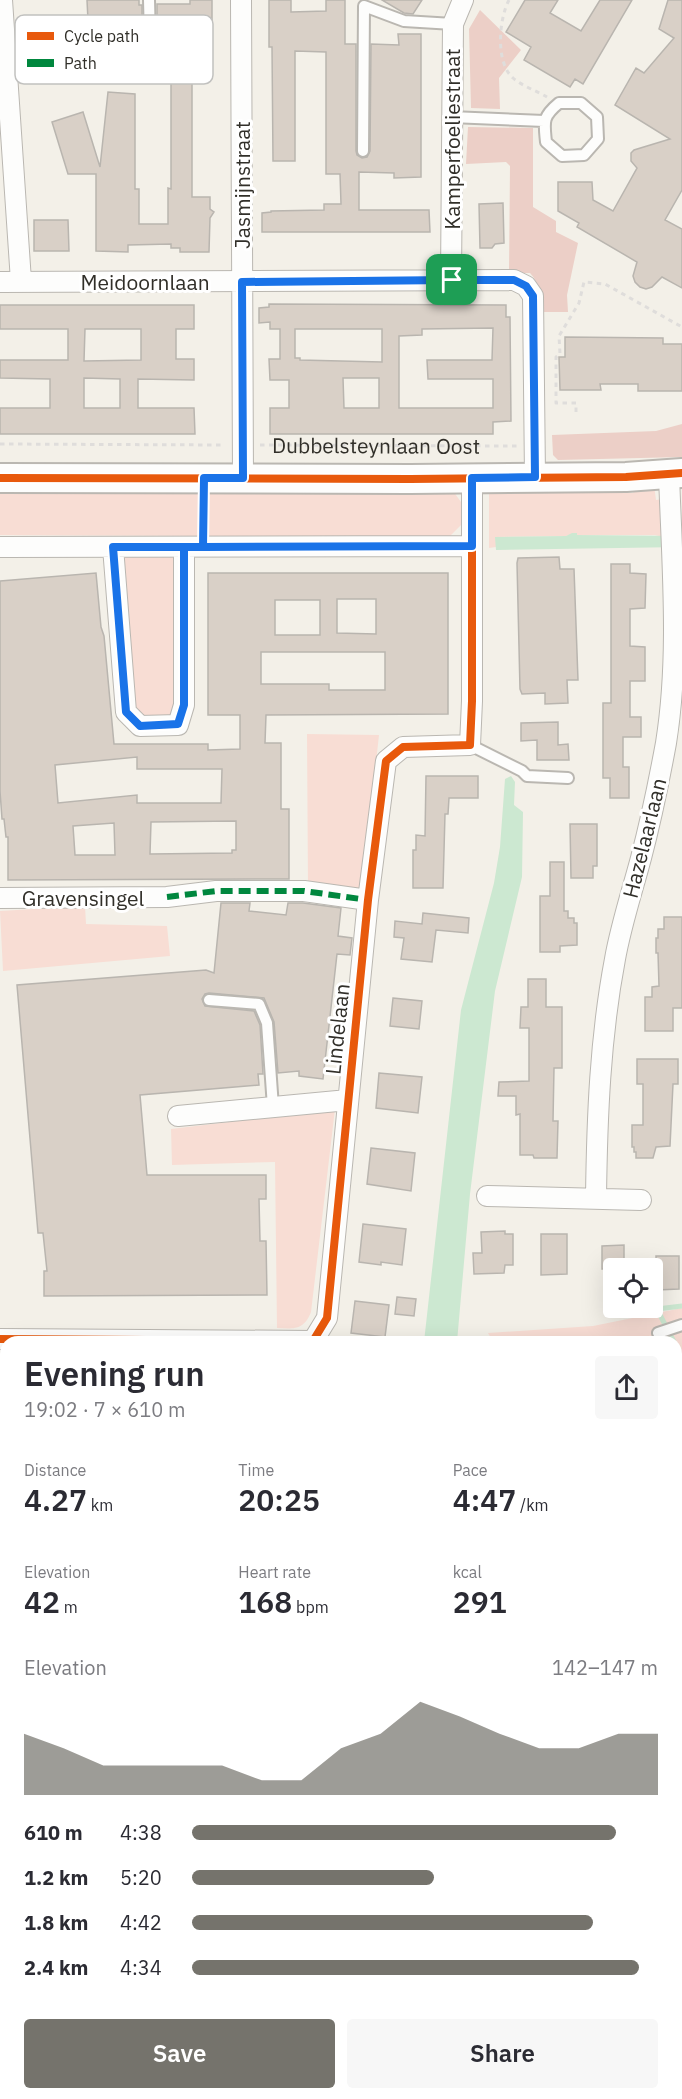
<!DOCTYPE html>
<meta charset="utf-8">
<style>
:root{--surface:#fff;--page:#f7f7f7;--text:#2b2b33;--muted:#7c7c81;--accent:#75736c}
body{margin:0;font-family:"IBM Plex Sans",sans-serif;background:var(--page);color:var(--text);height:100vh;display:flex;flex-direction:column;font-size:22px;white-space:nowrap}
*{box-sizing:border-box;margin:0}
p{font-size:20px;color:var(--muted)}
.icon{flex:none;width:33px;height:33px;fill:none;stroke:currentColor;stroke-width:2;stroke-linecap:round;stroke-linejoin:round}
.map{position:relative;flex:1;overflow:hidden}
.side{position:absolute;left:0px;top:1336px;width:682px;height:764px;display:flex;flex-direction:column;background:var(--surface);border-radius:18px 18px 0 0;box-shadow:0 6px 24px #0002}
.side>*{flex:none}
.fabs{position:absolute;left:603px;top:1258px;display:grid;gap:12px}
.fabs a{display:grid;place-items:center;width:60px;height:60px;border-radius:6px;background:var(--surface);box-shadow:0 6px 24px #0002;font-size:30px}
.pin{position:absolute;display:grid;place-items:center;width:51px;height:51px;color:#fff;margin:-26px;border-radius:12px;box-shadow:0 3px 9px #0006}
.round{display:grid;place-items:center;flex:none;width:63px;height:63px;border-radius:6px;background:var(--page)}
.summary{display:flex;align-items:center;justify-content:space-between;height:102px;padding:0 24px}
h1{font-size:33px;font-weight:600;line-height:45px}
.metrics{display:grid;grid-template-columns:repeat(3,1fr);gap:9px;height:102px;padding:6px 24px}
.metrics div{display:grid;align-content:center}
.metrics b{font-size:30px;font-weight:600}
.metrics small{font-size:16px;font-weight:400}
.metrics p{font-size:16px}
.chart{height:168px;padding:12px 24px}
.chart p{display:flex;justify-content:space-between}
.chart svg{width:100%;height:108px;margin-top:6px;fill:var(--accent);opacity:.7}
.button{display:flex;gap:12px;margin-top:auto;padding:12px 24px}
.button a{flex:1;height:69px;border-radius:6px;background:var(--accent);color:#fff;font-size:24px;font-weight:600;line-height:69px;text-align:center}
.button a+a{background:var(--page);color:var(--text)}
ul{padding:0 24px;list-style:none;font-size:20px}
li{display:grid;grid-template-columns:96px 72px 1fr;align-items:center;height:45px}
li i{height:15px;border-radius:8px;background:var(--accent)}
.map>svg:first-child{display:block}
.green{fill:#f8ddd4}
.forest{fill:#eccfc7}
.water{fill:#cce8d1}
.lines{fill:none;stroke-linecap:round;stroke-linejoin:round}
.stream{stroke:#cce8d1;stroke-width:5}
.building{fill:#d9d0c7;stroke:#b9b5af;stroke-width:1.5;fill-rule:evenodd}
.lane-casing{stroke:#bab7b1;stroke-width:14}
.street-casing{stroke:#bab7b1;stroke-width:22}
.secondary-casing{stroke:#bab7b1;stroke-width:32}
.path{stroke:#dfdddb;stroke-width:3;stroke-dasharray:4.5 4.5;stroke-linecap:butt}
.lane{stroke:#fdfdfc;stroke-width:10}
.street{stroke:#fdfdfc;stroke-width:20}
.secondary{stroke:#fdfdfc;stroke-width:28}
.quiet{stroke:#00873e;stroke-width:6;stroke-dasharray:12 6;stroke-linecap:butt}
.cycleway-casing{stroke:#fff;stroke-width:11}
.cycleway{stroke:#e8590c;stroke-width:8}
.route-casing{stroke:#fff;stroke-width:12}
.route{stroke:#1a73e8;stroke-width:8}
.labels{text-anchor:middle;dominant-baseline:central;stroke-width:6;stroke-linejoin:round;paint-order:stroke}
.street-label{font-size:21px;fill:#312f29;stroke:#fff}
.key{fill:#fff;stroke:#c1c1bf;stroke-width:1.5}
.key-label{font-size:16px;fill:#312f29}
</style>
<div class="map">
<svg width="682" height="2099" viewBox="0 0 682 2099">
<rect width="100%" height="100%" fill="#f3f0e8"/>
<path class="green" d="M654,485L656,500L662,499L663,537L655,535H577V533L566,536L496,537V547L489,548V494L492,486L522,487L528,493H563L567,487L578,486L583,493H633L638,486Z
M0,489L453,491L461,502L462,524L450,536L408,537L0,535Z
M123,556H177L181,706L173,717C160,718 146,720 135,712Z
M307,734L379,735L362,889L308,887Z
M85,906L86,924L167,926L170,956L3,971L0,911Z
M335,1109L311,1312C304,1330 294,1329 277,1328L275,1162L172,1165L171,1129Z
M682,1308V1397L677,1404L676,1342H493L488,1333L593,1326Z
M0,1951H6V2039H0Z"/>
<path class="forest" d="M480,10L521,50L499,78L500,109L471,108L469,29Z
M468,127L533,128V207L556,221V232L578,243L567,295L568,312H542C540,299 540,283 530,273H509L510,166L506,162L466,164Z
M682,424V457L558,460L553,455L552,435L656,431Z
M207,2094H350L349,2099H207Z"/>
<path class="water" d="M572,533H577V535L682,536V547L496,550L495,537L566,536Z
M511,776L515,782L514,805L523,812L522,877L495,991L470,1194L457,1342H424L461,1010L494,883L500,847L505,779Z"/>
<g class="lines">
<path class="stream" d="M674,1342L657,1309L682,1306
M676,1977L682,1980"/>
</g>
<path class="building" d="M87,0H139V5H142V33H140V37H135V51L91,50V74L41,80L37,51L76,46V41H89Z
M190,0H212V34H192V197H210V209L214,212L210,218L209,252H180V248H171V244L128,245V252L96,251V174H68L52,122L83,112L100,167L108,92L135,94V189H139V224H168V188L171,189V34H157V4H190Z
M269,0H291V12L326,11V0H345V44H356V151L357,155L362,158L367,157L370,151L371,44L399,45L398,34H421V177L394,178V173L359,172V210H429L430,232H262V213L271,212V211L324,210V204H341L340,174H326V52L295,51V161H273L272,47H269Z
M382,0H422L413,14L404,13Z
M525,0H558L550,13L581,31L600,0H632L583,84L575,79L570,87L524,60L531,47L506,32Z
M668,0H682V190L665,220L682,229V288L662,277L652,287L646,289L640,287L635,282L633,276L637,262L577,227L579,223L558,211V182H592L593,200L613,211L637,168L631,161V153L634,150L670,139L615,105L636,68L644,73L674,38L659,29Z
M503,203L504,243L495,244L492,248H480L479,204Z
M34,220H68L69,251H34Z
M269,304L506,305V317H510L511,421L493,422V434H270V408H289V380H270L269,359H280V329H270V322L259,323V308L269,307ZM493,328L492,360H427L428,379H493V408H399V336L422,335V329ZM295,329H382V362L300,360V358H295ZM343,378H379V408H344Z
M0,305H194V329H176V359H194V380L138,379V408H194L195,434H0V408H50V379L0,378V360H68V329H0ZM85,329H141V360L84,361ZM84,378L120,379V408H84Z
M565,337L663,338V344H682V391H638V384H600L601,390H560L559,357H565Z
M559,557L560,569H574L578,680H567L568,703L545,704V693L522,694L520,689L517,563L518,558Z
M611,564H630V573L646,574L645,608L630,609V646L645,647V681H630V717H641V737H623V767H629V798H610V778H603V703H611Z
M96,573L101,627L104,636L114,744H208V750L240,749V715H208V573H448V714L266,715L265,743H281V809H289V879L8,880V837H6L4,819H2L0,791V581ZM337,599H376V634L337,633ZM275,600H320V635H275ZM261,652H385V690H329V684H261ZM137,757V769H222L221,803H137V795L58,803L55,765ZM236,821V850H232V853L150,854L151,822ZM114,823L115,855H75L73,826Z
M558,722V745L568,744L569,760H537V740L521,741V723Z
M426,776H478V798H449L448,814H445L443,888H413V850H416V835L425,836Z
M570,824H597V866H593V878H571Z
M550,862H564V911H568V918H574V923H577V945L560,946V952H540V896H550Z
M221,903H250L249,911L286,915L288,903H303L341,908L338,936L352,938L350,955L337,954L323,1079L299,1076V1071L278,1073L274,1022L264,998L209,993L205,994L202,999L205,1006L254,1011L260,1025L263,1074H258L259,1085L140,1095L147,1175H266V1199H259L260,1241H266L267,1295L44,1296V1271H47L43,1233H38L17,985L206,970L214,973Z
M423,913L469,918L468,933L436,930L432,962L401,959L404,938L394,937L395,921L422,924Z
M664,917H682V1008H673V1031H645V997H652V987L659,986L658,953H656V938H658V929H664Z
M528,979H546V1007H562V1068H554L553,1121H558L557,1158H534L533,1155H520V1114L516,1115V1096H498L499,1082L529,1081V1028H520L521,1007H528Z
M393,998L422,1001L419,1029L390,1026Z
M637,1059H678V1084H673L670,1146L656,1147L653,1158H636V1152H634V1147H632V1125H643V1084H637Z
M379,1073L422,1077L418,1113L376,1108Z
M371,1148L415,1153L411,1191L367,1184Z
M363,1224L406,1229L402,1265L381,1262V1265L359,1262Z
M505,1231V1234H513V1265H505L504,1273L474,1274L473,1253H482L481,1232Z
M541,1234H567V1274L541,1275Z
M624,1245V1269H602V1246Z
M656,1256H679V1289L657,1290Z
M397,1297L416,1299L414,1316L395,1314Z
M355,1301L389,1305L385,1337L351,1333Z"/>
<g class="lines">
<g class="lane-casing">
<path id="lane" d="M149,0L150,39
M559,103H581L597,117L598,139L584,155L562,156L546,142C544,122 542,117 559,103Z
M451,117L544,121
M363,151L364,6L404,21L453,24
M470,745L522,771L527,776L568,778
M209,1000L259,1004L267,1023L273,1107
M658,1333L682,1325"/>
</g>
<g class="street-casing">
<path id="street" d="M2,0L21,281
M241,0L243,478
M451,280L453,24L463,0
M0,282L514,280L526,286L533,296L535,477
M0,547L472,546
M113,547L126,712L140,726L178,725L184,705V547
M0,898L167,897L216,891H304L368,900
M178,1116L348,1100
M487,1196L641,1200
M596,1198C597,1118 600,1038 615,959C621,925 632,892 641,858C651,820 659,781 666,743C680,655 672,564 669,475
M0,1339L313,1341L327,1318L368,900L386,761L403,747L470,745L472,701V478
M676,1418L682,1411
M0,1944L6,1945"/>
</g>
<g class="secondary-casing">
<path id="secondary" d="M0,478L410,479L626,477L682,473"/>
</g>
<g class="path">
<path d="M509,0C499,19 495,62 513,78C522,86 537,91 547,97"/>
<path d="M576,412V403H556V357L560,354L559,336L579,303L584,282L605,284L682,327"/>
<path d="M0,444L223,445"/>
<path id="s1" d="M260,445L517,446"/>
<path d="M204,527V500"/>
<path d="M0,2043H6"/>
</g>
<use href="#lane" class="lane"/>
<use href="#street" class="street"/>
<use href="#secondary" class="secondary"/>
<path class="quiet" d="M167,897L216,891H304L368,900"/>
<g class="cycleway-casing">
<path id="cycleway" d="M0,478L410,479L626,477L682,473
M0,1339L313,1341L327,1318L368,900L386,761L403,747L470,745L472,701V478"/>
</g>
<use href="#cycleway" class="cycleway"/>
</g>
<g class="lines">
<g class="route-casing">
<path id="route" d="M452,280L242,282L243,478H204L203,547H113L126,712L140,726L178,724L184,705V547H203L472,546V478L535,477L533,296L526,286L514,280H452"/>
</g>
<use href="#route" class="route"/>
</g>
<g class="labels">
<g class="street-label">
<text transform="translate(452 139) rotate(-90)">Kamperfoeliestraat</text>
<text transform="translate(242 185) rotate(-90)">Jasmijnstraat</text>
<text x="145" y="282">Meidoornlaan</text>
<text stroke="none"><textPath href="#s1" startOffset="116">Dubbelsteynlaan Oost</textPath></text>
<text transform="translate(644 838) rotate(-76)">Hazelaarlaan</text>
<text x="83" y="898">Gravensingel</text>
<text transform="translate(337 1029) rotate(-84)">Lindelaan</text>
</g>
</g>
<rect x="15" y="15" width="198" height="69" rx="9" class="key"/>
<rect x="27" y="32" width="27" height="8" fill="#e8590c"/>
<rect x="27" y="59" width="27" height="8" fill="#00873e"/>
<g class="key-label">
<text x="64" y="42">Cycle path</text>
<text x="64" y="69">Path</text>
</g>
</svg>
<div class="fabs">
<a><svg class="icon" aria-label="locate" viewBox="0 0 24 24"><circle cx="12" cy="12" r="6"/><path d="M12 2v4M12 18v4M2 12h4M18 12h4"/></svg></a>
</div>
<div class="pin" style="left:452px;top:280px;background:#1e9e55"><svg class="icon" aria-label="arrive" viewBox="0 0 24 24"><path d="M6 21V4h12l-3 4 3 4H6"/></svg></div>
<section class="side">
<div class="summary"><div><h1>Evening run</h1><p>19:02 · 7 × 610 m</p></div><a class="round"><svg class="icon" aria-label="share" viewBox="0 0 24 24"><path d="M12 15V3M7 8l5-5 5 5M5 13v7h14v-7"/></svg></a></div>
<div class="metrics">
<div><p>Distance</p><b>4.27<small> km</small></b></div>
<div><p>Time</p><b>20:25</b></div>
<div><p>Pace</p><b>4:47<small> /km</small></b></div>
</div>
<div class="metrics">
<div><p>Elevation</p><b>42<small> m</small></b></div>
<div><p>Heart rate</p><b>168<small> bpm</small></b></div>
<div><p>kcal</p><b>291</b></div>
</div>
<div class="chart"><p><span>Elevation</span>142–147 m</p>
<svg viewBox="0 0 160 44" preserveAspectRatio="none"><path d="M0 44V19L10 25L20 32L30 32L40 32L50 32L60 38L70 38L80 25L90 19L100 6L110 12L120 19L130 25L140 25L150 19L160 19V44z"/></svg>
</div>
<ul>
<li><b>610 m</b>4:38<i style="width:91%"></i></li>
<li><b>1.2 km</b>5:20<i style="width:52%"></i></li>
<li><b>1.8 km</b>4:42<i style="width:86%"></i></li>
<li><b>2.4 km</b>4:34<i style="width:96%"></i></li>
</ul>
<div class="button"><a>Save</a><a>Share</a></div>
</section>
</div>
